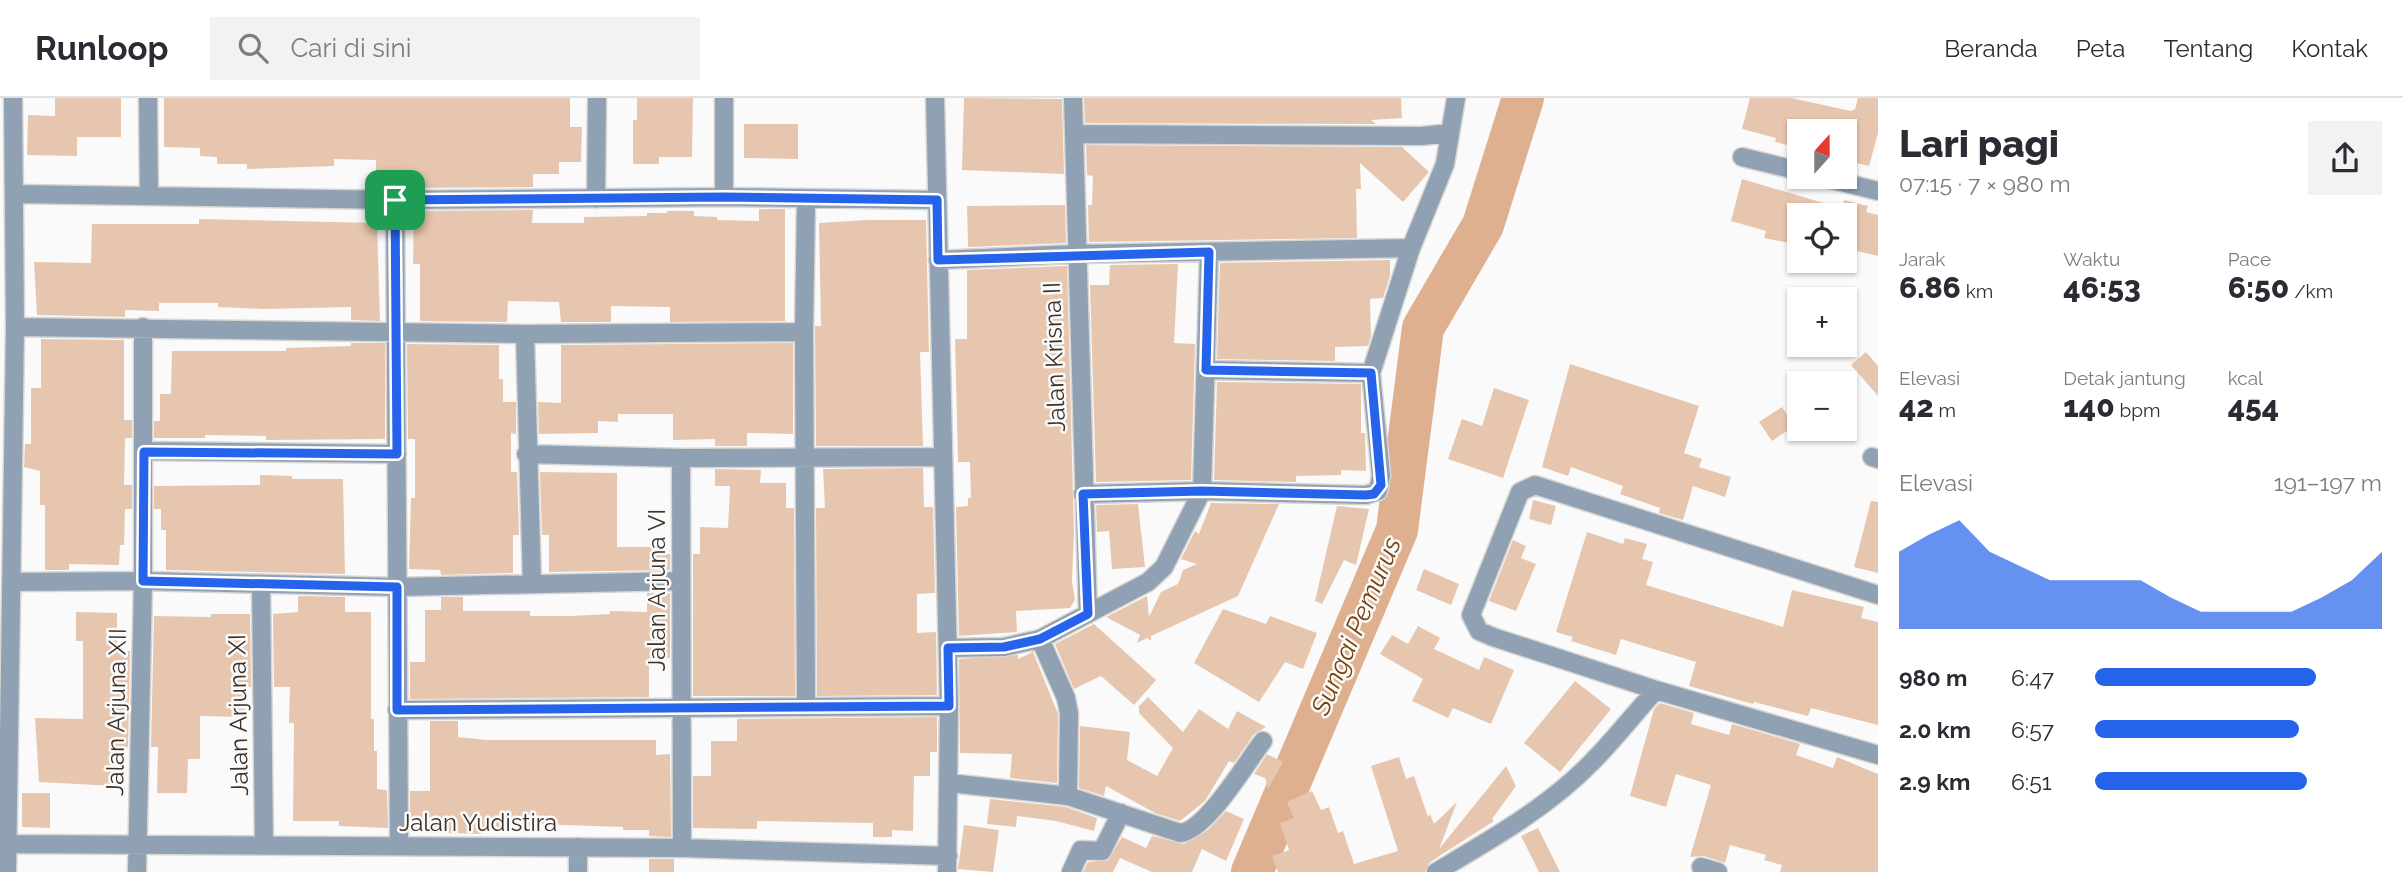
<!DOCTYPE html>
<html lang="id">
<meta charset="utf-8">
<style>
:root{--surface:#fff;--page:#f2f2f3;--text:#2b2b33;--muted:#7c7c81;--line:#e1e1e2;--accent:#2563eb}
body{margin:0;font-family:Raleway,sans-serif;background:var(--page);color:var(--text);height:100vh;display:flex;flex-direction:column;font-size:26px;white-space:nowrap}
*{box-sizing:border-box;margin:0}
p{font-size:23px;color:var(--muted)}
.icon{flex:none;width:38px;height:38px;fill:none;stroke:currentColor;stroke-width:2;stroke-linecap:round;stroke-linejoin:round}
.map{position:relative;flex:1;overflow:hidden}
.panel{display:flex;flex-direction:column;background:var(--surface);width:525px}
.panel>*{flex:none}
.needle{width:46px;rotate:21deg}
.controls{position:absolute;left:1787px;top:21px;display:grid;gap:14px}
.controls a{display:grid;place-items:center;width:70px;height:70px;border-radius:0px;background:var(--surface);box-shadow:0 2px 5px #0004;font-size:35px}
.pin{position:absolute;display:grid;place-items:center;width:60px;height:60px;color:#fff;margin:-30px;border-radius:14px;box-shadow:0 4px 10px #0006}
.round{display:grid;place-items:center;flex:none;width:74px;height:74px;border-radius:0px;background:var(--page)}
.overview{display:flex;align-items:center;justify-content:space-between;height:119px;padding:0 21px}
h1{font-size:38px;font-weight:800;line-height:52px}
.stats{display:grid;grid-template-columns:repeat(3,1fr);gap:10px;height:119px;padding:7px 21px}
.stats div{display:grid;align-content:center}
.stats b{font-size:30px;font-weight:800}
.stats small{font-size:19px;font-weight:400}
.stats p{font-size:19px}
.chart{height:196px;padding:14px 21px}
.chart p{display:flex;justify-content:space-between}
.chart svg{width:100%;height:126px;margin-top:7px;fill:var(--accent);opacity:.7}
ul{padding:0 21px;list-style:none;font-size:23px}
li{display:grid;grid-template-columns:112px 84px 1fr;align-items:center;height:52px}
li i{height:18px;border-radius:9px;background:var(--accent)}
header{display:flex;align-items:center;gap:42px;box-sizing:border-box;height:98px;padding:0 35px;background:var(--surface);border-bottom:2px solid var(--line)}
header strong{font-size:33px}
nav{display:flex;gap:38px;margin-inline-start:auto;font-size:24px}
.search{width:490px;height:63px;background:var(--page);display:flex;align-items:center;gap:18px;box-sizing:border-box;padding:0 24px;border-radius:0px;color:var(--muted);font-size:26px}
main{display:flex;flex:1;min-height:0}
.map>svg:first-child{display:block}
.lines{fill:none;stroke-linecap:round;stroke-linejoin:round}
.river{stroke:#deb08f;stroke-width:42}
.building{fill:#e7c6af}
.minor-casing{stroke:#d8d6d4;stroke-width:21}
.minor{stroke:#8fa1b2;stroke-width:18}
.route-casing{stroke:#fff;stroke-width:14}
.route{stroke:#2563eb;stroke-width:9}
.labels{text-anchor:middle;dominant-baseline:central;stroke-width:5;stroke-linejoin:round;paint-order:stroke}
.street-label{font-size:24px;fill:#3d3027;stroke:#fafafa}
.water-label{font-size:26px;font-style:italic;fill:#7a410a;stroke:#fafafa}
</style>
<header>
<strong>Runloop</strong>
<div class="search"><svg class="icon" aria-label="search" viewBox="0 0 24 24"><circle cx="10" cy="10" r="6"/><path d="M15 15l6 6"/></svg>Cari di sini</div>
<nav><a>Beranda</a><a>Peta</a><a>Tentang</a><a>Kontak</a></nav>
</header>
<main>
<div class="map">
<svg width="1878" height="774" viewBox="0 0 1878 774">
<rect width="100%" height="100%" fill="#fafafa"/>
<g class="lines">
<path class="river" d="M1252,774L1397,432L1423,230L1483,127L1523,0"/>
</g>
<path class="building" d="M55,0H121V39H77V58L27,57L28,17L55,18Z
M164,0H570V29H582L581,64H559V76H533V89L414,90V76H376V62L334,61V68L247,71V66H217V59L200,58V50L164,49Z
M637,0H693L692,59H659V66H633V22H637Z
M964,0L1062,1L1064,76L962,72Z
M1084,0H1401L1402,20L1371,22L1376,26L1085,25Z
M1750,0H1791L1851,13L1855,11L1858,0H1878V35L1869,68L1844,62V33H1799V50L1775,44L1776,40L1742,31Z
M744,26H798V61L744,60Z
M1086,47L1402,49L1429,74L1403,104L1360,65L1361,91H1356L1357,140L1089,144L1088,107H1092L1093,78L1087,77Z
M1742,81L1844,111V102L1868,108L1866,114L1878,117V158L1844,150V117H1799V147L1764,140L1766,133L1731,123Z
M1065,107L1066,145L968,149L967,108Z
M759,111H785V223L670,224V209L611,208V224H561L559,204L508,203L507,224L420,223V166H413L414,113L533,112L532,125H584V119L647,118V115H667V113H694V118L717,119V122L759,123Z
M199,121L377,125L380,223L351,222V209L264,211L218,209V205H159V213L125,212V219L37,217L34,164L91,165L92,126H199Z
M867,122H926L929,254H920L923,348H816L815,228H821L819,125Z
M1390,162V178L1383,200L1370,201L1371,238L1368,248L1335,249V263L1217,261L1220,165Z
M1178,166L1174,245L1195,246L1191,382L1096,384L1090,187H1109L1110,167Z
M1067,168L1074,435L1072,483L1075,502L1070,510L1016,513L1017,534L959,538L956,409L968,408V400H971L970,364H958L955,241H967V172Z
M41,241L124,242V322H132V340H125L124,387H132V411H125L124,447H120L119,467L69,466V472H45V407H40V373L24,369L25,346H31V290H41Z
M351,245H385V341L266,342V338L205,337V340H154V323H160V296H171L172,253H286V250L351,248Z
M793,245V336L747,335V348H715V341L673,342V316H618V324L598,323V335L539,336L538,304L561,305V247Z
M407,246L499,247V281H503V304H516V336L511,335V374H517L519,437H513V475L441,477L440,472L409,471L411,400H415V341H408Z
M1866,254L1878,268V298L1851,267Z
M1570,266L1699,308L1684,355L1702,361L1699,369L1731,379L1725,399L1693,388L1683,422L1659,415L1660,410L1620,396L1623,388L1571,369L1568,378L1542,369Z
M1217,284L1361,286V335H1365L1366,373L1341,372V377L1296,378V384L1214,382Z
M1494,290L1529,302L1503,380L1448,361L1462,321L1482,328Z
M1782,309L1794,328L1772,343L1759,324Z
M923,370L924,409H933L935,495L917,496V535L936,534L937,597L817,598L816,410H825L823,371Z
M715,371L761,372L760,385H786V410H794L795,598H693V456H700V429L728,430L730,388H715Z
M540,374L617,375V449H663V456H670V472L549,474V437H542Z
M260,377L292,378V381H343L345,476L166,472V432H161V411H154V388L260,387Z
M1533,402L1556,408L1551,427L1529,421Z
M1871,403L1878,404V475L1854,469Z
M1211,405L1279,406L1238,498L1151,538V543L1147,540L1137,545L1140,537L1106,519L1147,498L1149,519L1161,494L1178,486L1183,472L1197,466L1181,461L1195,433L1199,436Z
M1138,406L1145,469L1112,471L1109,433L1097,434L1096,407Z
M1337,408L1369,411L1356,467L1344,462L1322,506L1315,503Z
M1587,434L1623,446L1625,440L1647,446L1642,461L1653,464L1646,487L1783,529L1792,492L1864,509L1861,520L1878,524V627L1811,610L1808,618L1754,604L1753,606L1689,588L1696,564L1621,541L1616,557L1571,543L1573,539L1556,534Z
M1513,442L1526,448L1521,460L1536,466L1516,513L1489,503Z
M1424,471L1459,486L1451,507L1416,492Z
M647,495H670V560H649V599L410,601V564H425V512H441V499H463V513H530V518H571L610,516V513L647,514Z
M298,498L345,499V514H371V621H374V653H377V691L387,692L388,730L339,728V723H293L294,625H289L290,589H274L273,516L298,514Z
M1223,511L1266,526L1270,518L1317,535L1303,571L1285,564L1259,604L1194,565Z
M76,514L117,515V553H130L128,649H116V688L39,684L35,620L83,621V543H76Z
M211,516H250L251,589H245V619L200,618V661H188L187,695H157L158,649H151L154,518L211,519Z
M1094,526L1156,582L1134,607L1101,578L1074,591L1055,546Z
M1418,528L1440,540L1434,551L1479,572L1484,559L1514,572L1491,626L1453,610L1448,620L1412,603L1423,581L1380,556L1392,537L1408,546Z
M1033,554L1058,616L1057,685L1010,680L1012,656L960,655L959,561L1018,557V561Z
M1575,583L1611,611L1560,674L1524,645Z
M1148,599L1183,634L1199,611L1228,631L1237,613L1266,629L1254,636L1234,665L1229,663L1205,703L1180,723L1155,715L1106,688L1104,698L1079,690L1080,628L1130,634L1127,662L1157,678L1173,650L1139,615V608Z
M1660,605L1694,615L1691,626L1729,637L1732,626L1800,646L1796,657L1833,670L1837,659L1878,676V774H1780L1782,767L1764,762L1766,757L1730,747L1725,765L1704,758L1690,759L1711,687L1676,676L1666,709L1630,698L1654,611Z
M937,619V654H930V678H914L913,733L892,732V739H873V725L812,724L757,723V731L693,730V678H711V643H737V621Z
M430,623H458V639L487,642H656V657L670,656L671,739L649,738V732H623V729L536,726V732H481V736L416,734V731H410V693H430Z
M1267,656L1283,664L1268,691L1265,680L1254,676Z
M1399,659L1406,681L1414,678L1428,719L1430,716L1434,726L1457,704L1439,751L1506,668L1516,688L1492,721L1494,723L1430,764L1425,774H1278L1272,758L1289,752L1280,725L1294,720L1287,704L1312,693L1321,712L1329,709L1338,735L1343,733L1354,766L1398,753L1371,668Z
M22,695H50V730L22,729Z
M990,701L1066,709L1097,720L1094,733L1056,723L1017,718L1016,729L987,726Z
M1226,713L1244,721L1226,763L1202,751L1192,774H1152L1120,760L1113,774H1083L1088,764L1108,762L1122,739L1146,750L1152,738L1184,746L1208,732Z
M964,727L999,732L993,774L958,771Z
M1538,730L1560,774H1539L1521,738Z
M649,761H674V774H649Z"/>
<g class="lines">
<g class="minor-casing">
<path id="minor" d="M148,0L149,98
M724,0V99
M935,0L949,608L947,774
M1073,0L1088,516
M1074,36L1422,38L1449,35
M1742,59L1799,73
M1821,79L1878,93
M14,96L395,102L724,99L937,102
M596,101L597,0
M395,102L399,748
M938,162L1076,156L1411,150
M15,229L525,236L804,234
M525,236L532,486
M1206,272L1371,275
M144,353L397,356
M526,356L681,360L942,359
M1872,359L1878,361
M681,360L682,750
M1083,396L1202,393L1366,397L1378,393L1381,378L1371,275L1411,150L1445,66L1456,0
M11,484L143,483L397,489L680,483
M261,486L264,748
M1878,497L1535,387L1520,394L1471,517L1479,533L1493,539L1656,592L1878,657
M1040,541L1066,600L1069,615L1068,698
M948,550L1004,549L1040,541L1148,484L1164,469L1202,393L1209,154
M806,608L804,234L806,102
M397,612L949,608
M950,685L1068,698L1180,735C1206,733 1246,665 1263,643
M8,746L682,750L948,758
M1701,769L1718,774
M7,774L15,229L13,0
M137,774L143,483V229
M578,774V749
M1071,774L1081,752L1102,753L1121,715
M1436,774C1490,742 1547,710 1591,665C1614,642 1634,616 1656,592"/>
</g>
<use href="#minor" class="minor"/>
</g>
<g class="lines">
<g class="route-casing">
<path id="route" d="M724,99L937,102L938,162L1209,154L1206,272L1371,275L1381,387L1374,396L1366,397L1202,393L1083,396L1088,516L1040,541L1004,549L948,550L949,608L397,612V489L143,483L144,354L397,356L395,102Z"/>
</g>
<use href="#route" class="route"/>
</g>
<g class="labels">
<g class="street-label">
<text transform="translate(1054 259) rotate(-92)">Jalan Krisna II</text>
<text transform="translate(656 492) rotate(-90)">Jalan Arjuna VI</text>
<text transform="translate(116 614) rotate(-89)">Jalan Arjuna XII</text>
<text transform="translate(238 617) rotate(-91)">Jalan Arjuna XI</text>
<text x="478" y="724">Jalan Yudistira</text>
</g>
<g class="water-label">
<text transform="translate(1356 528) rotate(-67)">Sungai Pemurus</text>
</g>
</g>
</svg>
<div class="controls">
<a><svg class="needle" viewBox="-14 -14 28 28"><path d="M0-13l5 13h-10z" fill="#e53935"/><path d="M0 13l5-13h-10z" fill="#7c7c81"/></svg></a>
<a><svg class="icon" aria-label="locate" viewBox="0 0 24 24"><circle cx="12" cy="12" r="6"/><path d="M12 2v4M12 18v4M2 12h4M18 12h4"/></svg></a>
<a>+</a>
<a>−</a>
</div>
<div class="pin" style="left:395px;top:102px;background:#1e9e55"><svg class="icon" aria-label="arrive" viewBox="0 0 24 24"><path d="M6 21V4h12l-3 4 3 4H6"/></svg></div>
</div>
<section class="panel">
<div class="overview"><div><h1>Lari pagi</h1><p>07:15 · 7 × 980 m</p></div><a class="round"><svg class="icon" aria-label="share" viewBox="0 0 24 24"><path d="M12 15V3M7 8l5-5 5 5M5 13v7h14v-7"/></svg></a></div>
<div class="stats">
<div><p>Jarak</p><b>6.86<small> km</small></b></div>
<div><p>Waktu</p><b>46:53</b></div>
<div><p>Pace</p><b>6:50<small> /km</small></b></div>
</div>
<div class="stats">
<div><p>Elevasi</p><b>42<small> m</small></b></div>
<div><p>Detak jantung</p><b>140<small> bpm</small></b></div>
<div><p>kcal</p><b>454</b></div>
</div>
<div class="chart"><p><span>Elevasi</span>191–197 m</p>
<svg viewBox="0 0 160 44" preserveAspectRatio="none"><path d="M0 44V17L10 11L20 6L30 17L40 22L50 27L60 27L70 27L80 27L90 33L100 38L110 38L120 38L130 38L140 33L150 27L160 17V44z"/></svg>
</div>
<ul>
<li><b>980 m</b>6:47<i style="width:77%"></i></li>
<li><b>2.0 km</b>6:57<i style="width:71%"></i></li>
<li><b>2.9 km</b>6:51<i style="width:74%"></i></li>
</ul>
</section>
</main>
